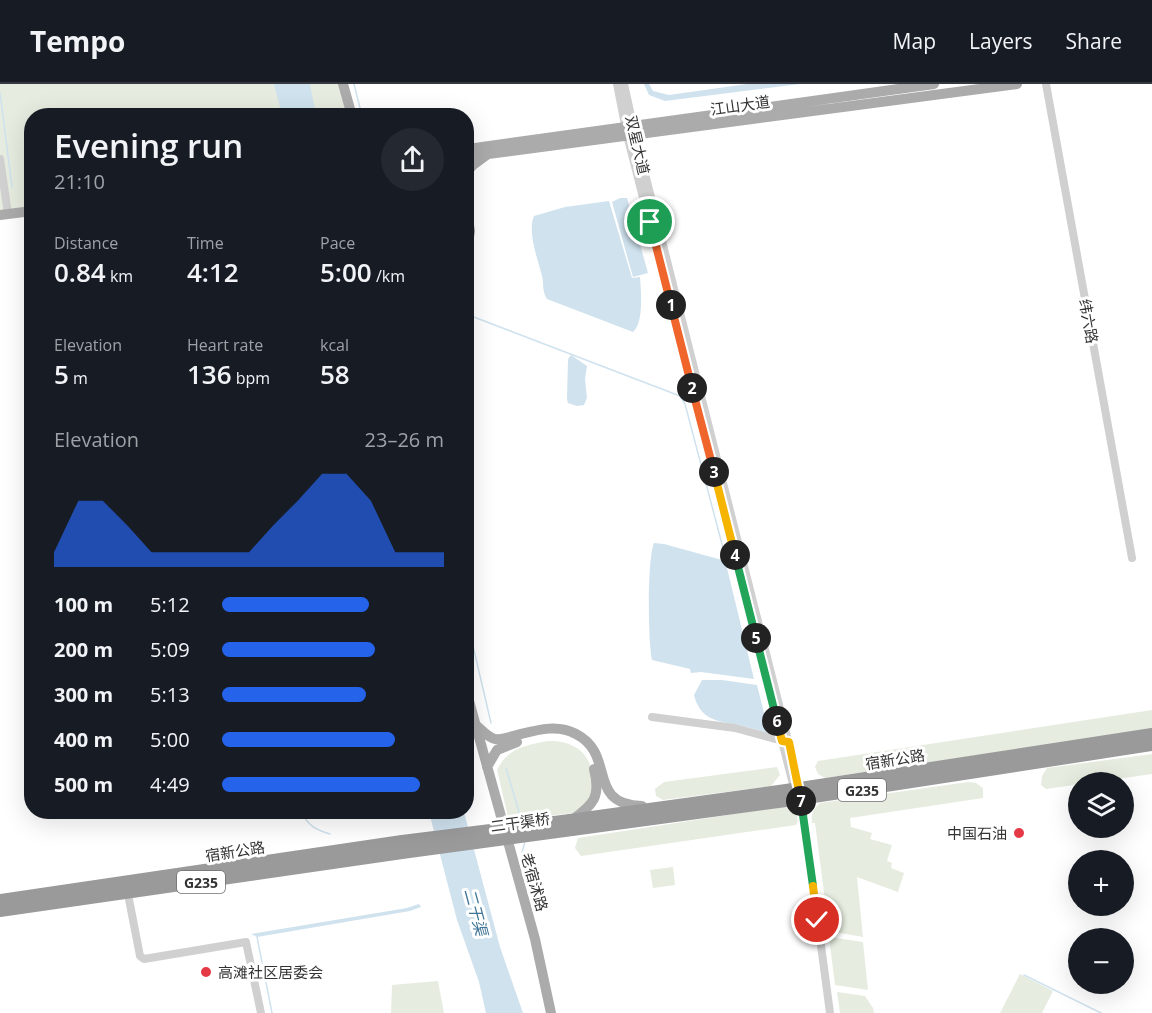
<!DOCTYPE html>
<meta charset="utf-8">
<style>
:root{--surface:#171b24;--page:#242831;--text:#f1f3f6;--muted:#9ea1a6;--line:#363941;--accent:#2563eb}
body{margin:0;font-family:"Open Sans","Noto Sans SC",sans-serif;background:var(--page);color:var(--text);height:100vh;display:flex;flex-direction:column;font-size:22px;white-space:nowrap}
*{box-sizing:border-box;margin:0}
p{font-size:20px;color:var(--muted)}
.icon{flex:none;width:33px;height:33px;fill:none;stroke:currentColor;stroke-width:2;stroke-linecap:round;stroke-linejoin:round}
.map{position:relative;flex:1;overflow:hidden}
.sheet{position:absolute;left:24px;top:24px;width:450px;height:711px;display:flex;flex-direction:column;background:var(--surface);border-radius:24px;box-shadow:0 6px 24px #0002}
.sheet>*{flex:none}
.controls{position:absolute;left:1068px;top:688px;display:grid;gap:12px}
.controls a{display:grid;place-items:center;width:66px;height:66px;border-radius:50%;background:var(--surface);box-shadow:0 6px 24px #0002;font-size:30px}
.pin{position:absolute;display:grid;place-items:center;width:51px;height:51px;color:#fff;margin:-26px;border:3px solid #fff;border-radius:50%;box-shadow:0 2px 6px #0007}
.km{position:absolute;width:30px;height:30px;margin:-15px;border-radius:50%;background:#222;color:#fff;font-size:16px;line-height:30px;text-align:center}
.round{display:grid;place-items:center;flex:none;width:63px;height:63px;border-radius:32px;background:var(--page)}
.headline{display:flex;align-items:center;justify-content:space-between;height:102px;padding:0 30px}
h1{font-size:33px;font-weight:600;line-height:45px}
.metrics{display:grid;grid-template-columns:repeat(3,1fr);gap:9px;height:102px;padding:6px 30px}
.metrics div{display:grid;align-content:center}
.metrics b{font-size:26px;font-weight:600}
.metrics small{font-size:16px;font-weight:400}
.metrics p{font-size:16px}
.chart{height:168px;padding:12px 30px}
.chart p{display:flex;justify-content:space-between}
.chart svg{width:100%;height:108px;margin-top:6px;fill:var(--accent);opacity:.7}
ul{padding:0 30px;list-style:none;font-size:20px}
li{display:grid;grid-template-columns:96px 72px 1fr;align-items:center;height:45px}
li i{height:15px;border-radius:8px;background:var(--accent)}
header{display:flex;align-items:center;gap:36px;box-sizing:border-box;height:84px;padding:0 30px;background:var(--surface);border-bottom:2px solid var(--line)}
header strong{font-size:28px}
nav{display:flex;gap:33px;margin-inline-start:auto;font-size:21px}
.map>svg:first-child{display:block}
.green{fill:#e6ecdf}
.water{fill:#cfe2ee}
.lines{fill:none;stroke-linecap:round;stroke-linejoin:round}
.stream{stroke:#cfe2ee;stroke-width:1.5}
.minor{stroke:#d0d0d0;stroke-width:8}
.major{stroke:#ababab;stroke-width:10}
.highway{stroke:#9a9a9a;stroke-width:12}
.highway-bridge{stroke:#9a9a9a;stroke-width:12}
.split-1-casing{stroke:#fff;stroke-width:12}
.split-2-casing{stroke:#fff;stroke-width:12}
.split-3-casing{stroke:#fff;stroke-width:12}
.split-4-casing{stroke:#fff;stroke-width:12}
.split-5-casing{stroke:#fff;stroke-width:12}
.split-6-casing{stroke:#fff;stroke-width:12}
.split-7-casing{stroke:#fff;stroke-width:12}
.split-8-casing{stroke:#fff;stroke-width:12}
.split-9-casing{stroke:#fff;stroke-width:12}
.split-1{stroke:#f0652b;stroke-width:8}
.split-2{stroke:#f0652b;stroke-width:8}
.split-3{stroke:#f0652b;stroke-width:8}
.split-4{stroke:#f5b400;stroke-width:8}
.split-5{stroke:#22a559;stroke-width:8}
.split-6{stroke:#22a559;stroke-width:8}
.split-7{stroke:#f5b400;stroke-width:8}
.split-8{stroke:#22a559;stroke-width:8}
.split-9{stroke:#f5b400;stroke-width:8}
.poi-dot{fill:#e63946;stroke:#fff;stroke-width:2}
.labels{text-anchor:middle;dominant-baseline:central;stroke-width:6;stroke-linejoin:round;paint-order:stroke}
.shield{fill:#fff;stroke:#707070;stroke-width:1.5}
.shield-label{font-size:14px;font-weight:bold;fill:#333}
.street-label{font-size:15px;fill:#333;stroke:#fff}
.poi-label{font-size:15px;fill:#333;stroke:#fff;text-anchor:end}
.water-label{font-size:16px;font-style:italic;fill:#3f7597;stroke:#fff}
</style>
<header>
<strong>Tempo</strong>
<nav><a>Map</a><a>Layers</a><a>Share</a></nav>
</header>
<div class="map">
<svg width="1152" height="929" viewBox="0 0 1152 929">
<rect width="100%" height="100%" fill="#fff"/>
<path class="green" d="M0,0H338L347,31L32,32L31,123L0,127Z
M1152,626V645L825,694L818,690L815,683L818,677Z
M547,657C568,656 589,665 592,689C593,698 591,708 591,717L573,729L509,737L497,686C508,664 524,662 547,657Z
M1152,670V690L1046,705L1041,701L1042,692L1047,684Z
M777,683L780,691L771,702L663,716L656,712L655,705L664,698Z
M968,698L976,699L983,704V714L850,734L851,743L872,749L870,755L892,761L887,777L892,779L891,784L904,789L898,808L857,793L863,853L829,847L815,739H812C811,730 813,725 820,719Z
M793,721L797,726L798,737L796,741L581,772L575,764L578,754Z
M673,783L675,801L653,804L650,786Z
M829,853L863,858L868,906L835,901Z
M1020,890L1053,907L1042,929H1000Z
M438,897L444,929H391L392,901Z
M837,908L865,912L873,924L874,929H840Z"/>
<path class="water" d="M274,0H310L316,31H282Z
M644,0H649L653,7L669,11L747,0H800L665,17L649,11Z
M620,114H627L648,189L633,193L612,118Z
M609,117L632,194L640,193C641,207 644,239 633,248L547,215C542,208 544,200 542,192C538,176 527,147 534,132L565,123Z
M571,271L587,282L585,295L587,314L584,321L577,322L568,319L567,315L568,275Z
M654,459L664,460L722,476L726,480L754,595L701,588L691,589L690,585L652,576C648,556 647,476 654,459Z
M702,596H722L757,601L769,649C757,646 745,642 732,640C712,636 700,633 694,611Z
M429,728H464L500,863L523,929H486L479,898L457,836Z
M419,820L421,823L410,827L257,853L251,850L407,824Z"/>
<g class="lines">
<path class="stream" d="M354,0L362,32
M0,9L12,103
M466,230L680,312L685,320L723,464
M466,532L491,639
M506,684L522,738
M302,728C307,741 316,746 330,750
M525,757L522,769L532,804
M257,853L272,929
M1024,891L1101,929"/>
<path class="minor" d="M617,0L627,51L795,708
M624,0L635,50L800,704L830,929
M1046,0L1132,474
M0,75L8,130
M652,633L735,644L786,658
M127,805L140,872L144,875L246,858L261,929"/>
<path class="major" d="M343,0L352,32
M468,65L934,0
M466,70H488L1017,0
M466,89L473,81L488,70
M466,125L470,147L466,172
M0,131L32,127
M466,606L535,855L551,929
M476,641C482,646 487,653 495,655C501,656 507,654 513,652C534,647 556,639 576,650C617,671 585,720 642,722
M487,683L497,666L517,658
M572,736C594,720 601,713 594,685"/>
<path class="highway" d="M570,736L800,704L1152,650
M572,746L801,715L1152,661
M0,816L402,757
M0,827L402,769"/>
<path class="highway-bridge" d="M402,757L570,736
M402,769L572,746"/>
</g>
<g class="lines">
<g class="split-1-casing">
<path id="split-1" d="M650,138L671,221"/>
</g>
<g class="split-2-casing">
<path id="split-2" d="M671,221L692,304"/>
</g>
<g class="split-3-casing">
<path id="split-3" d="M692,304L714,388"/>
</g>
<g class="split-4-casing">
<path id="split-4" d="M714,388L735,471"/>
</g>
<g class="split-5-casing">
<path id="split-5" d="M735,471L756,554"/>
</g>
<g class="split-6-casing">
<path id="split-6" d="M756,554L777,637"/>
</g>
<g class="split-7-casing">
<path id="split-7" d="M777,637L782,657L789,658L801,717"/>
</g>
<g class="split-8-casing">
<path id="split-8" d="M801,717L813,802"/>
</g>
<g class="split-9-casing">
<path id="split-9" d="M813,802L817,836"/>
</g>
<use href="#split-1" class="split-1"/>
<use href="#split-2" class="split-2"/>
<use href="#split-3" class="split-3"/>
<use href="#split-4" class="split-4"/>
<use href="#split-5" class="split-5"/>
<use href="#split-6" class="split-6"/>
<use href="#split-7" class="split-7"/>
<use href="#split-8" class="split-8"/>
<use href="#split-9" class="split-9"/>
</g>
<g class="poi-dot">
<circle cx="1019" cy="749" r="6"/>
<circle cx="206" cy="888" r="6"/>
</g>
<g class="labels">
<g class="shield">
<rect x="838" y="695" width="48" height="22" rx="4.5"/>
<rect x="177" y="787" width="48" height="22" rx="4.5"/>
</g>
<g class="shield-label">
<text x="862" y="706">G235</text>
<text x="201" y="798">G235</text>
</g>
<g class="street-label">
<text transform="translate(740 21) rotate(-8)">江山大道</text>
<text transform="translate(638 61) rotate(77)">双星大道</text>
<text transform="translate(1089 237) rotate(80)">纬六路</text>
<text transform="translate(895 675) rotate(-9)">宿新公路</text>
<text transform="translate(520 738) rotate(-8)">二干渠桥</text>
<text transform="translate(235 767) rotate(-9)">宿新公路</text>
<text transform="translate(535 798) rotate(74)">老宿沭路</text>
</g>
<g class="poi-label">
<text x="1007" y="749">中国石油</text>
<text x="218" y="888" text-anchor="start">高滩社区居委会</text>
</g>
<g class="water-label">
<text transform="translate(476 828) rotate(75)">二干渠</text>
</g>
</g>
</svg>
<div class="controls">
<a><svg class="icon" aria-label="layers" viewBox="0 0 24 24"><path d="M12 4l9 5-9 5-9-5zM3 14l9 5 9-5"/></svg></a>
<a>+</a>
<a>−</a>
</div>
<div class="pin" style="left:650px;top:138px;background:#1e9e55"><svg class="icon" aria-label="arrive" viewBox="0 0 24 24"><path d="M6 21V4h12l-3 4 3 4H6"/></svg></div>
<div class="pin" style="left:817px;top:836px;background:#d93025"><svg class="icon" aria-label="check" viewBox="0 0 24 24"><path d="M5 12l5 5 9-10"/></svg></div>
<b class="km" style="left:671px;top:221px">1</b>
<b class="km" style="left:692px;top:304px">2</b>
<b class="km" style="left:714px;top:388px">3</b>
<b class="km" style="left:735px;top:471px">4</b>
<b class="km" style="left:756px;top:554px">5</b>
<b class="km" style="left:777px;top:637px">6</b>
<b class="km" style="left:801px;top:717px">7</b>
<section class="sheet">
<div class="headline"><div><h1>Evening run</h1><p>21:10</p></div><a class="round"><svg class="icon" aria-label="share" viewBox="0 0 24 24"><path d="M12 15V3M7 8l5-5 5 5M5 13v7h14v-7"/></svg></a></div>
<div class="metrics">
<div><p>Distance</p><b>0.84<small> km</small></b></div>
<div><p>Time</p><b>4:12</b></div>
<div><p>Pace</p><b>5:00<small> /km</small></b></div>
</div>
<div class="metrics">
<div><p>Elevation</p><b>5<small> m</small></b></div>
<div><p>Heart rate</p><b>136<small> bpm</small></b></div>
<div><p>kcal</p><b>58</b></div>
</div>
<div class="chart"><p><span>Elevation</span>23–26 m</p>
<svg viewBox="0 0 160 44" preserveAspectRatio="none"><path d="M0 44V38L10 17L20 17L30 27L40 38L50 38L60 38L70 38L80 38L90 27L100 17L110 6L120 6L130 17L140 38L150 38L160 38V44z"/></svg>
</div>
<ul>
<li><b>100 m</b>5:12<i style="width:66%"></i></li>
<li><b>200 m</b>5:09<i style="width:69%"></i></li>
<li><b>300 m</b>5:13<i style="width:65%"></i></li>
<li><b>400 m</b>5:00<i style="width:78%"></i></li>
<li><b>500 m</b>4:49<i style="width:89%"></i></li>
</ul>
</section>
</div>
